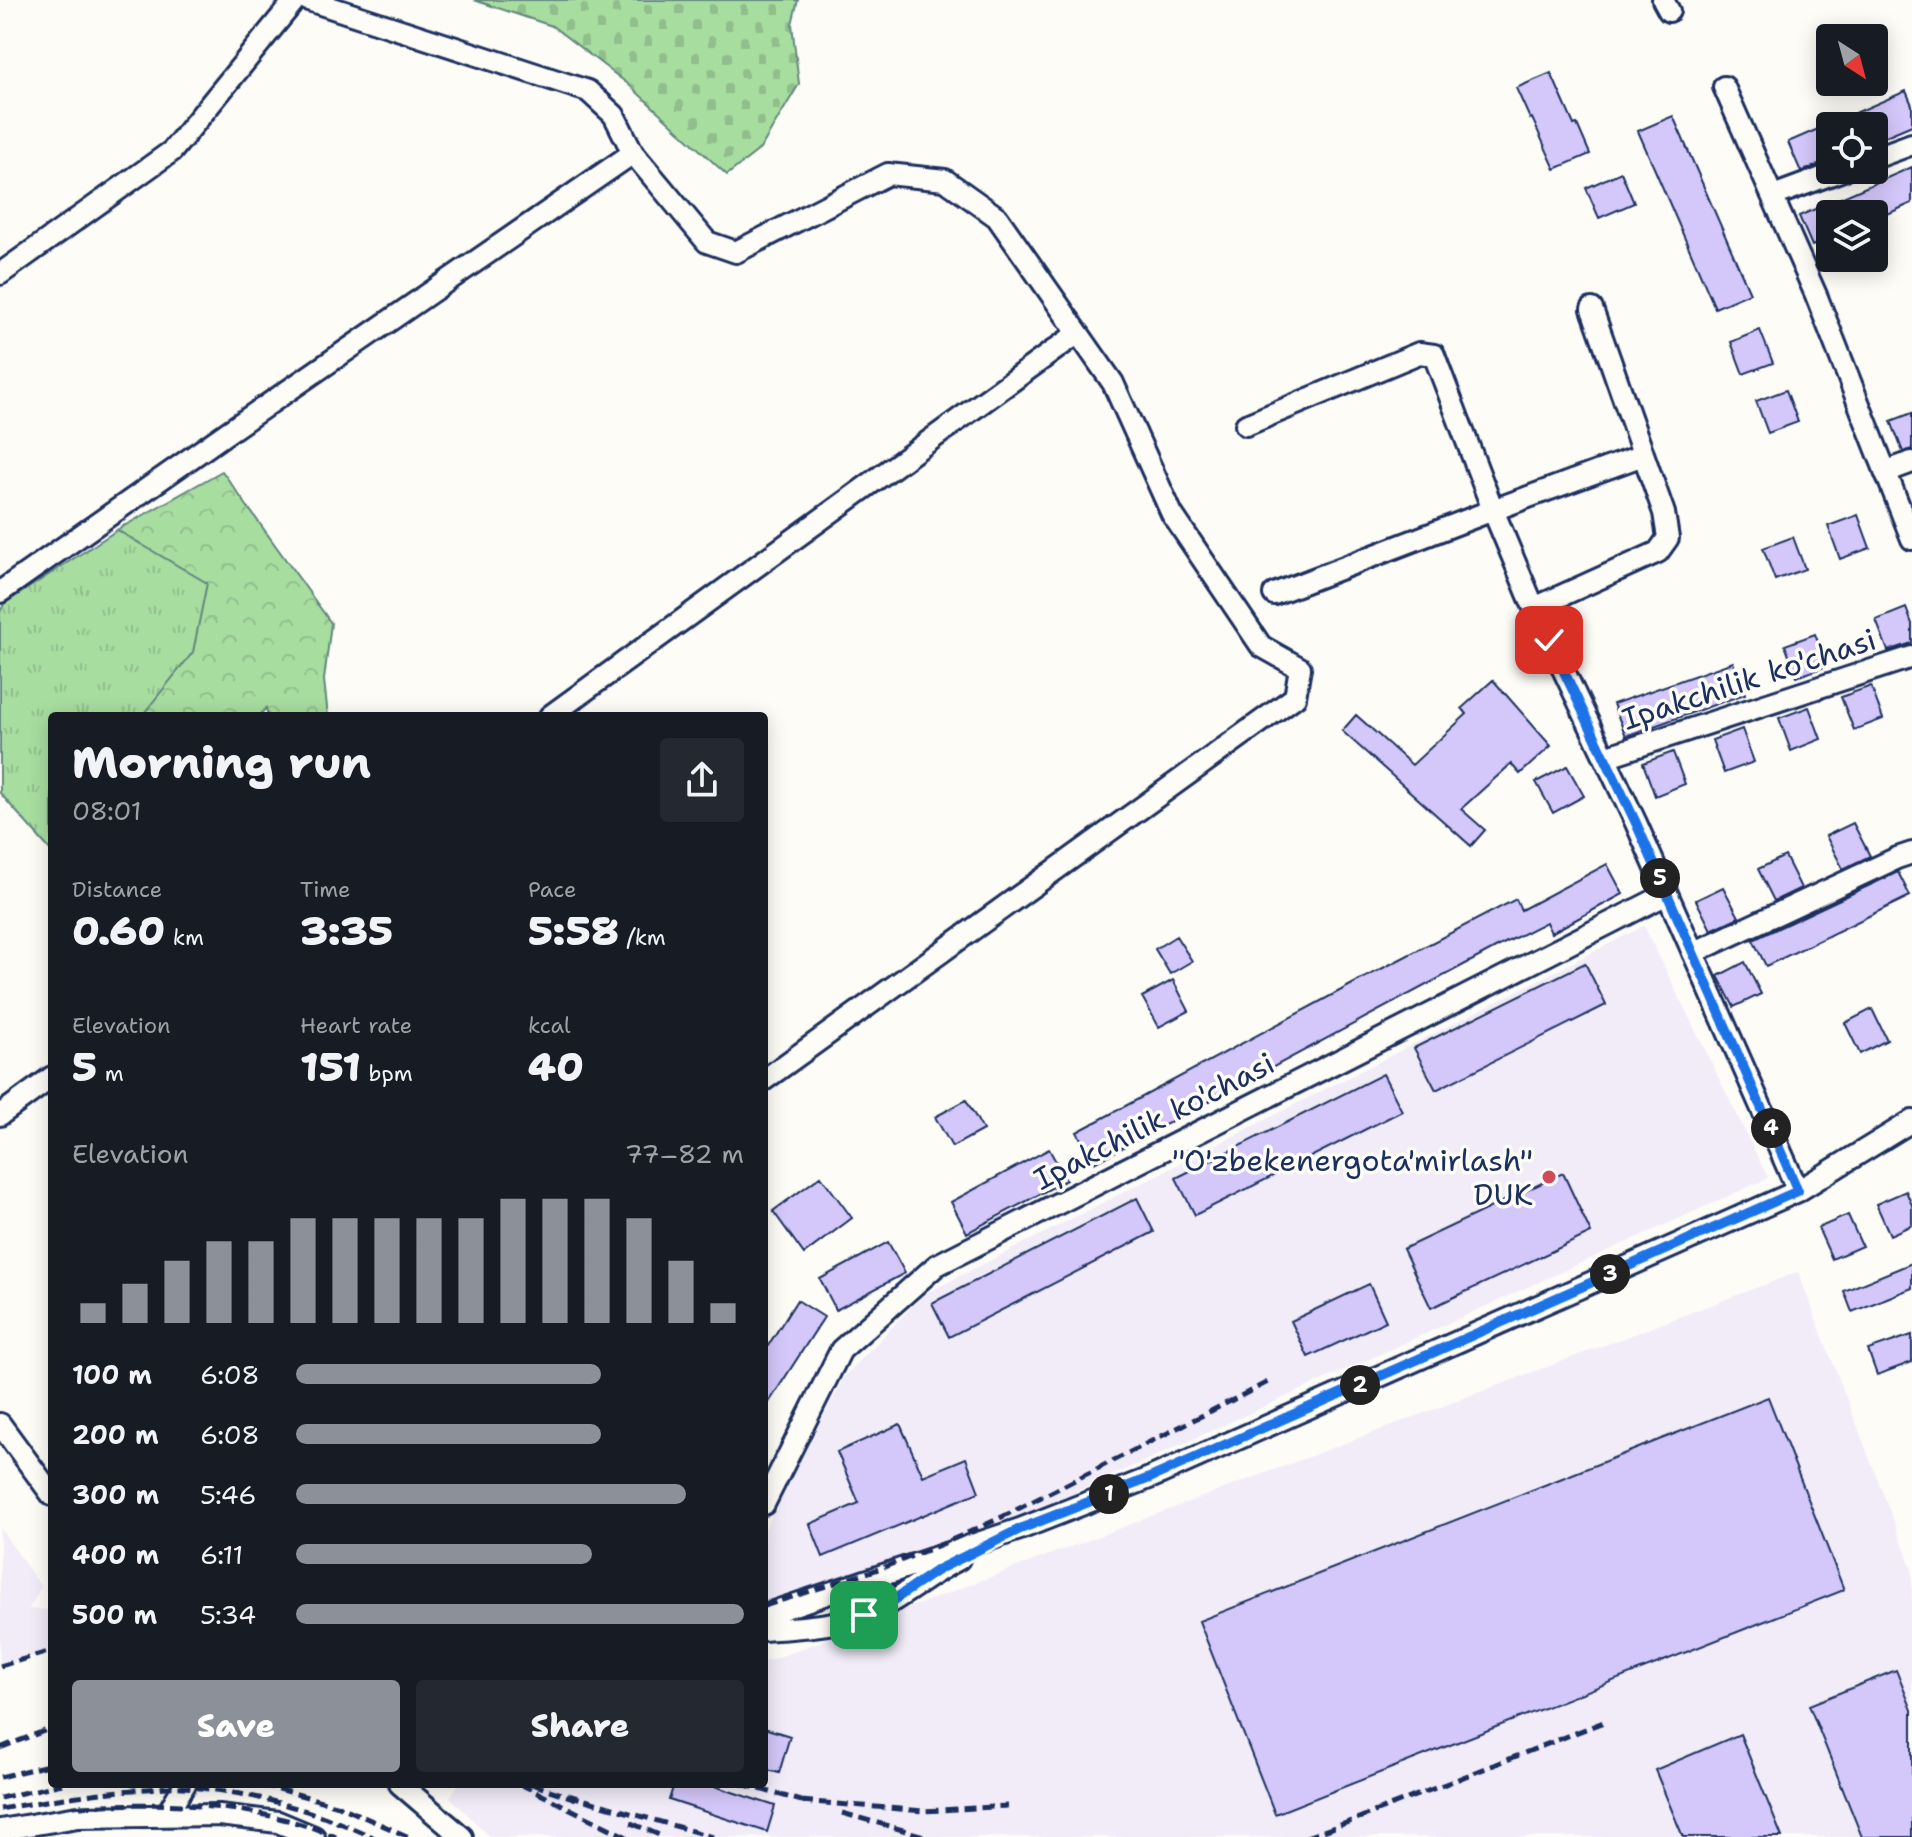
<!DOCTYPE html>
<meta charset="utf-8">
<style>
:root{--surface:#171b24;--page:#242831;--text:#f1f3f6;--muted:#9ea1a6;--accent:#8c9099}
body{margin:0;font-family:"Shantell Sans",sans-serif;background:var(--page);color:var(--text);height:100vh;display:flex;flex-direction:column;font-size:30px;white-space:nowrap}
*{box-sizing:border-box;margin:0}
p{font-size:26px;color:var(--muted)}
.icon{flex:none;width:44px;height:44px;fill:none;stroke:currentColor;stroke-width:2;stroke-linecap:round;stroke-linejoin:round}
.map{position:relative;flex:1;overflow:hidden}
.side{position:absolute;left:48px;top:712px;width:720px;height:1076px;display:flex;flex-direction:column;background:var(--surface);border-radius:8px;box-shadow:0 4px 20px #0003}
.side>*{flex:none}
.needle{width:52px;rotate:144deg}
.controls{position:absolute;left:1816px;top:24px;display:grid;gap:16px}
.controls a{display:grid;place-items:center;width:72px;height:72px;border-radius:8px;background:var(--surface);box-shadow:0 4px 20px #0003;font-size:40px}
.pin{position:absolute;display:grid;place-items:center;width:68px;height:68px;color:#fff;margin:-34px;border-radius:16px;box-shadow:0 4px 12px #0006}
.km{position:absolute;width:40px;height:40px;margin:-20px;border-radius:50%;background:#222;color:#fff;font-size:22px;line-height:40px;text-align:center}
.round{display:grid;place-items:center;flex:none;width:84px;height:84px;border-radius:8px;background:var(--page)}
.head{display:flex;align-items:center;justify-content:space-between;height:136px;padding:0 24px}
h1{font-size:44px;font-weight:800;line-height:60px}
.metrics{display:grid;grid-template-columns:repeat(3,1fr);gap:12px;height:136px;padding:8px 24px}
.metrics div{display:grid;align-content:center}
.metrics b{font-size:40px;font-weight:800}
.metrics small{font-size:22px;font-weight:400}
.metrics p{font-size:22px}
.chart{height:224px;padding:16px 24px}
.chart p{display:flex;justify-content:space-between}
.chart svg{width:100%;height:144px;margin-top:8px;stroke:var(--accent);stroke-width:6}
.cta{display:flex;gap:16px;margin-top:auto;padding:16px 24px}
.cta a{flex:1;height:92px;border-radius:8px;background:var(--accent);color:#fff;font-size:32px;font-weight:800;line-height:92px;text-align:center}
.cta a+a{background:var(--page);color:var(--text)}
ul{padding:0 24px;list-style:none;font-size:26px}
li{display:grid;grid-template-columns:128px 96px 1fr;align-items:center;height:60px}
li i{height:20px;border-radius:10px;background:var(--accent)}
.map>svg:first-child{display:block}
.built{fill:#f1ecf8}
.grass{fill:url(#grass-tufts);stroke:#62867f;stroke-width:2}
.forest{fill:url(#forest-crowns);stroke:#62867f;stroke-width:2}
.cemetery{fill:url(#cemetery-stones);stroke:#62867f;stroke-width:2}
.building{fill:#d4c8fa;stroke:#1b2f5e;stroke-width:2}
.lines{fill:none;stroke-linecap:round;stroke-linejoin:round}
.minor-casing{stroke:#1b2f5e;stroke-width:26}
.minor{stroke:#fdfcf7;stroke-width:20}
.rail{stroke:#1b2f5e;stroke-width:5;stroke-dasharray:12 6;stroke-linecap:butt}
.route-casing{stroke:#fff;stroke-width:16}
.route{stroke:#1a73e8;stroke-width:10}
.poi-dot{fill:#d1495b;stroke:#fdfcf7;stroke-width:3}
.labels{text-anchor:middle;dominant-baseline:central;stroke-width:7;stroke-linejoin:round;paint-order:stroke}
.street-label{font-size:30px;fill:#1b2f5e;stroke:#fdfcf7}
.poi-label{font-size:30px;fill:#1b2f5e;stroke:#fdfcf7;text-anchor:end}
</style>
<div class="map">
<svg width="1912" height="1837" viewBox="0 0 1912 1837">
<defs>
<pattern id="grass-tufts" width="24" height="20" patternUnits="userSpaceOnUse" patternTransform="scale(2)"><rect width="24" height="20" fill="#a8dda0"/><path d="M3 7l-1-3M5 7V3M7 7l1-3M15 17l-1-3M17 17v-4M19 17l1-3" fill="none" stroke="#90be8c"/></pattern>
<pattern id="forest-crowns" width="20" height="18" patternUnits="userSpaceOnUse" patternTransform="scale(2)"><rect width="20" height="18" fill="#a8dda0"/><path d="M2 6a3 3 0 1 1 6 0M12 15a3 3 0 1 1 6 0" fill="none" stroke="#90be8c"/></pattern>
<pattern id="cemetery-stones" width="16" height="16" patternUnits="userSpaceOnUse" patternTransform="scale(2)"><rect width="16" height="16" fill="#a8dda0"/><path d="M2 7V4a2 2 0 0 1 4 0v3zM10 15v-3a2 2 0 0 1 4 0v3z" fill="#90be8c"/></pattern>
</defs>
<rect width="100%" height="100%" fill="#fdfcf7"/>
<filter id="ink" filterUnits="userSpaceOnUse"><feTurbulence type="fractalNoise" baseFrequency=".0125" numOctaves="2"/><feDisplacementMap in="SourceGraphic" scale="16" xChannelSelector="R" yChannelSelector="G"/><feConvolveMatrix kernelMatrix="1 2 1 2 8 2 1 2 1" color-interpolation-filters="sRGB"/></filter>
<g filter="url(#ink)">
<path class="built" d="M1644,926L1768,1178L981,1535L764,1600V1531L844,1377L923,1295Z
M1798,1272L1912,1569V1837H490L450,1797L459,1784H764V1661L771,1660Z
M0,1528L41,1587L29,1609L52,1610V1650L0,1667Z"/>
<path class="grass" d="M125,525L221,575L200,663L169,716H52V852L0,793V612L4,604Z"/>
<path class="forest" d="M222,471L331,623L324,680L328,716H268L266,708L259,716H149L145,712L193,652L207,583L117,530Z"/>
<path class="cemetery" d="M474,0H798L792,24L799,84L760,149L727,175L628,84L552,26Z"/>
<path class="building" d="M1551,73L1574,125L1577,124L1590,154L1555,169L1532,118L1530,119L1516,88Z
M1906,91L1912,105V125L1874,141V126H1830V160L1801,172L1788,142Z
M1673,116L1750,293L1715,308L1638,131Z
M1912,167V203L1874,220V214H1830V238L1812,246L1799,216Z
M1621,172L1634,203L1599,218L1586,188Z
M1760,330L1773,363L1743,374L1731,342Z
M1786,390L1798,422L1768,433L1756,401Z
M1912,413V449L1903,452L1891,421Z
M1858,515L1870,548L1840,559L1828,526Z
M1793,537L1805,569L1775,580L1763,548Z
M1906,608L1912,624V643L1888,651L1876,620Z
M1815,634L1827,666L1797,677L1785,645Z
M1733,662L1745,694L1626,736L1613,704Z
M1493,680L1551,746L1520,774L1511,764L1461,809L1485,830L1471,846L1342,731L1356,715L1412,765L1467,714L1462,708Z
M1871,686L1883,719L1854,730L1841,697Z
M1809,707L1821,739L1791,751L1779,718Z
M1742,729L1754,762L1724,773L1712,740Z
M1673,752L1685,784L1655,796L1643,763Z
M1567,766L1584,796L1553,813L1536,782Z
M1853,823L1870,856L1843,869L1826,836Z
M1785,856L1801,888L1774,901L1758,869Z
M1607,864L1623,894L1551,933L1546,922L1501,945L1094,1163L1077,1132L1360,980L1516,899L1521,910Z
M1898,872L1910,896L1766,966L1753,940Z
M1723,887L1739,917L1711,930L1696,900Z
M1176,936L1192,961L1170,974L1155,949Z
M1745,962L1761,994L1734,1007L1718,976Z
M1585,963L1606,1005L1436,1090L1414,1048Z
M1173,980L1189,1011L1159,1027L1142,997Z
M1872,1009L1887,1040L1860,1054L1845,1023Z
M1383,1074L1402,1111L1195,1215L1176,1178Z
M966,1100L983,1130L952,1147L935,1117Z
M1049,1149L1066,1180L967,1233L951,1202Z
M1563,1173L1591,1233L1431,1308L1403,1249Z
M821,1176L852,1218L804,1254L773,1211Z
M1906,1191L1912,1205V1225L1890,1235L1876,1204Z
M1137,1198L1154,1232L949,1337L932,1303Z
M1848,1215L1862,1246L1832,1259L1818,1228Z
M888,1242L905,1273L836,1310L820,1279Z
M1912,1263V1288L1852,1312L1844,1291Z
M1369,1284L1386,1321L1308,1357L1291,1321Z
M797,1300L824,1317L764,1410V1352Z
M1912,1335V1362L1877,1375L1868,1350Z
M1768,1397L1844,1590L1275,1814L1199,1621Z
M900,1424L923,1476L966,1458L979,1492L823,1557L810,1524L859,1503L837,1452Z
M1896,1670L1912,1710V1837H1862L1809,1705Z
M764,1728L790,1736L779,1773L764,1769Z
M1740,1734L1782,1837H1683L1655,1770Z
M674,1784H708L775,1806L767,1832L669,1800Z"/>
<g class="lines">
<g class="minor-casing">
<path id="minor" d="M308,0L588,91L614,115L633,153L707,242L736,252L888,174L945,180L997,217L1113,383L1172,514L1261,646L1300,668L1295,697L764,1080
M1663,0L1669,11
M1724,87L1816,295L1912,539
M1874,158L1912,144
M1773,196L1843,170
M0,274L172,151L295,0
M1592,309L1664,513L1668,538L1658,552L1534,608L1636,823L1798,1191
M1246,425L1419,353L1434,355L1493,510L1643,455
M1885,472L1912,462
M0,592L228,432L633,153
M1274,594L1493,510L1534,608
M550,716L1078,333
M1605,757L1912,657
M1693,953L1897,858L1912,853
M0,1115L52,1077
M0,1424L52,1495
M764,1504L841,1350L937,1265L1667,894
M764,1615L1020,1529L1152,1477L1798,1191L1912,1121
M764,1630C803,1627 844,1626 880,1608C907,1594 931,1573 959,1559
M400,1784L462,1837
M167,1814L185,1784
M0,1830L78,1817L219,1815L278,1822L314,1837"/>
</g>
<use href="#minor" class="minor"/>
<path class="rail" d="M764,1606L882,1568L947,1542L998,1519L1272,1380
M0,1666L52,1651
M0,1748L52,1728
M0,1777L52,1764
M261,1784L339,1806L409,1837
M520,1784L627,1837
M532,1784L576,1799
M742,1784L812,1804
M568,1795L713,1837
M0,1798L62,1784
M801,1801L924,1811L1008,1806
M80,1806C166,1802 256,1802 336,1837
M0,1809C49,1800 97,1792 146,1789C159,1788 171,1786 183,1787C248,1790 315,1811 373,1837
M842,1813L928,1837
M631,1823L664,1837
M1306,1837L1346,1823L1606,1721"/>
</g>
</g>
<g class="lines" filter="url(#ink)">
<g class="route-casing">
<path id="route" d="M864,1615L892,1601L939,1569L1020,1529L1152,1477L1798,1191L1636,823L1549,640"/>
</g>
<use href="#route" class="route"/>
</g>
<circle class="poi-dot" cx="1549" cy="1177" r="8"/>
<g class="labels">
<g class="street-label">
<text transform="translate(1749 679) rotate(-18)">Ipakchilik ko'chasi</text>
<text transform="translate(1154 1121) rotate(-27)">Ipakchilik ko'chasi</text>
</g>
<g class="poi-label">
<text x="1533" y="1160">"O'zbekenergota'mirlash"<tspan x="1533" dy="34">DUK</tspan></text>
</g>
</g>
</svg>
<div class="controls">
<a><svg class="needle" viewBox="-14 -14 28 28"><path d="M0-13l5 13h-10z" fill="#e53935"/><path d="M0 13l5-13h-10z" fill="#9ea1a6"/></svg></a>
<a><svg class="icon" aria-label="locate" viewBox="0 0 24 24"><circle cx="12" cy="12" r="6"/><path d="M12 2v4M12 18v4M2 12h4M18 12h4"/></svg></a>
<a><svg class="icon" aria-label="layers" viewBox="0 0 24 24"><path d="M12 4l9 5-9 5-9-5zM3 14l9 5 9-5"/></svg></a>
</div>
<div class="pin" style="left:864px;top:1615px;background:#1e9e55"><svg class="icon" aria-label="arrive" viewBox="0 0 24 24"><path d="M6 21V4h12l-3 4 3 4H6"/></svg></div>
<div class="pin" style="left:1549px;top:640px;background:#d93025"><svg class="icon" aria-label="check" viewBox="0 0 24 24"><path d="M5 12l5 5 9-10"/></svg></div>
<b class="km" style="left:1109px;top:1494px">1</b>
<b class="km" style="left:1360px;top:1385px">2</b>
<b class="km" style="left:1610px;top:1274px">3</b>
<b class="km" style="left:1771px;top:1128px">4</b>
<b class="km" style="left:1660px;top:878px">5</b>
<section class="side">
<div class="head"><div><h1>Morning run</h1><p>08:01</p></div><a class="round"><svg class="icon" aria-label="share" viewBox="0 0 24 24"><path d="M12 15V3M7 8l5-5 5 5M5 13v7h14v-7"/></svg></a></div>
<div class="metrics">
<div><p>Distance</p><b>0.60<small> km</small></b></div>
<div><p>Time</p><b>3:35</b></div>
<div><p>Pace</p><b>5:58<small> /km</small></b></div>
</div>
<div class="metrics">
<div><p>Elevation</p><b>5<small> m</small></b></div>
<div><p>Heart rate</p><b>151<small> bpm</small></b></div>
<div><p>kcal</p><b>40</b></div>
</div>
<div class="chart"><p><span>Elevation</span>77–82 m</p>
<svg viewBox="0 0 160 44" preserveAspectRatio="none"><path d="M5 44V38M15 44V32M25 44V25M35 44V19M45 44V19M55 44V12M65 44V12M75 44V12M85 44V12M95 44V12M105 44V6M115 44V6M125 44V6M135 44V12M145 44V25M155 44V38"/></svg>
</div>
<ul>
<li><b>100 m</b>6:08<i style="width:68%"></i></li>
<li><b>200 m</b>6:08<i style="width:68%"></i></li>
<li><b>300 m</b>5:46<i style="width:87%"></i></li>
<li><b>400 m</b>6:11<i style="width:66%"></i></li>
<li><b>500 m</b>5:34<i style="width:100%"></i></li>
</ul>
<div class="cta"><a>Save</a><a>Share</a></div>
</section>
</div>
